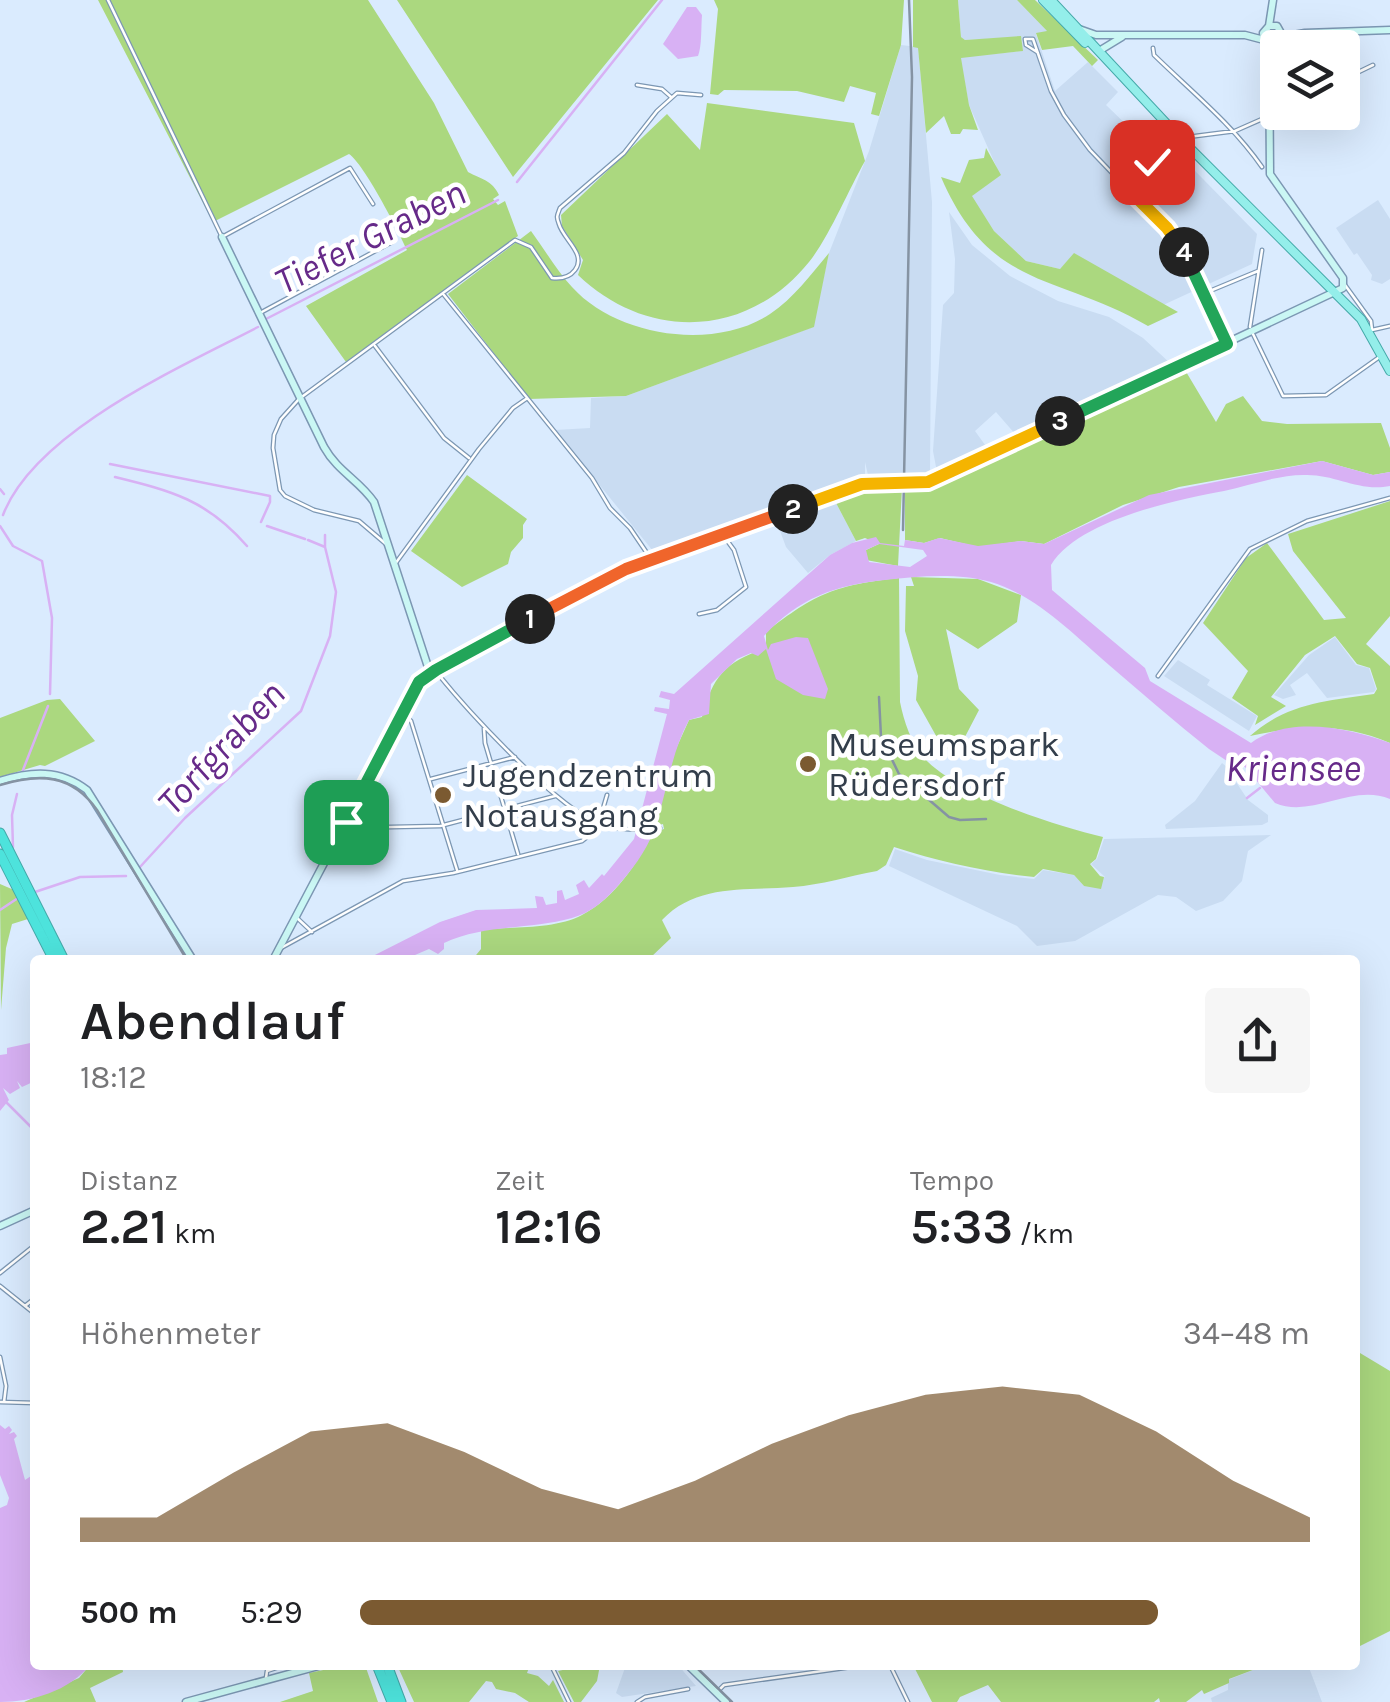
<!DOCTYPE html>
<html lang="de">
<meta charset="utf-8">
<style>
:root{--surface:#fff;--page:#f6f6f6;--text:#202124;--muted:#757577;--accent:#7b5a31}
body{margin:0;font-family:Karla,sans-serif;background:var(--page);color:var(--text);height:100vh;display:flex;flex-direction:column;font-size:38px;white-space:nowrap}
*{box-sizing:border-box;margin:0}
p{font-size:32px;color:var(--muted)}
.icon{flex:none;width:55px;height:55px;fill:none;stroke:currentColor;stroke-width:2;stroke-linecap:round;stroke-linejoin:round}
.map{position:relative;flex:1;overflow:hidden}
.side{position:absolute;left:30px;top:955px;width:1330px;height:715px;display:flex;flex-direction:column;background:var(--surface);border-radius:10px;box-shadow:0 10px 40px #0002}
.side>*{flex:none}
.buttons{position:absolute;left:1260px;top:30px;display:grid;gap:20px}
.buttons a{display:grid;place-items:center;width:100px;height:100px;border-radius:10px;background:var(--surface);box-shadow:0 10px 40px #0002;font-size:50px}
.pin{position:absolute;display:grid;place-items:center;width:85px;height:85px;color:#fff;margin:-42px;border-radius:20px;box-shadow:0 5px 15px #0006}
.km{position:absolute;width:50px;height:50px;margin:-25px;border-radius:50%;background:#222;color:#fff;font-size:28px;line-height:50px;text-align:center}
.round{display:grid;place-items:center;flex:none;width:105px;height:105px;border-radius:10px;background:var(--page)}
.head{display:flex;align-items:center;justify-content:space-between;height:170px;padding:0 50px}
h1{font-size:55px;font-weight:600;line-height:75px}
.figures{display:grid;grid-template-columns:repeat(3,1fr);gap:15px;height:170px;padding:10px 50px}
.figures div{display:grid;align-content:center}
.figures b{font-size:50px;font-weight:600}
.figures small{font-size:28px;font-weight:400}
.figures p{font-size:28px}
.chart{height:280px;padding:20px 50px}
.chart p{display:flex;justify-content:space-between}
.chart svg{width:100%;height:180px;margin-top:10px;fill:var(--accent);opacity:.7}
ul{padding:0 50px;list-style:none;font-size:32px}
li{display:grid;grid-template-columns:160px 120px 1fr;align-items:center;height:75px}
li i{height:25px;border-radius:12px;background:var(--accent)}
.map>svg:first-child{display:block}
.built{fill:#c9dcf2}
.green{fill:#abd87f}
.water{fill:#d8b1f4;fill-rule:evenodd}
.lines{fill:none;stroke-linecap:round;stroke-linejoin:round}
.stream{stroke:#d8b1f4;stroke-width:2.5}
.street-casing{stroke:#7c97b3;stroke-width:5}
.secondary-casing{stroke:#7c97b3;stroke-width:9}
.primary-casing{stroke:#44a9a9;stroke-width:10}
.highway-casing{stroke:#44a9a9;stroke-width:11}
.street{stroke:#fff;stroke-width:2.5}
.secondary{stroke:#caf7f4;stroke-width:6}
.primary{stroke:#94eeea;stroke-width:8}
.highway{stroke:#4de3dc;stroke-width:9}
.tram{stroke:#8593a3;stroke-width:2.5}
.rail{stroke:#8593a3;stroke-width:2.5}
.secondary-bridge-casing{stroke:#7c97b3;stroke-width:9;stroke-linecap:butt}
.secondary-bridge{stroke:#caf7f4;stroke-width:6}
.split-1-casing{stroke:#fff;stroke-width:20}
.split-2-casing{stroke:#fff;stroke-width:20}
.split-3-casing{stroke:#fff;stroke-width:20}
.split-4-casing{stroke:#fff;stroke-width:20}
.split-5-casing{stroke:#fff;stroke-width:20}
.split-1{stroke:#22a559;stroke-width:12}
.split-2{stroke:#f0652b;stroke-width:12}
.split-3{stroke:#f5b400;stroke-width:12}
.split-4{stroke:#22a559;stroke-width:12}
.split-5{stroke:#f5b400;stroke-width:12}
.poi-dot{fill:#7b5a31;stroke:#fff;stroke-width:4}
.labels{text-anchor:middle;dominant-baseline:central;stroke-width:9;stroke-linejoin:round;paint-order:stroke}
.poi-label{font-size:35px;fill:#333e4b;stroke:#fff;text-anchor:start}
.water-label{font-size:38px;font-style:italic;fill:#662a89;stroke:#fff}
</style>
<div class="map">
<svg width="1390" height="1702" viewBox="0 0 1390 1702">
<rect width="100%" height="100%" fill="#daebfe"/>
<path class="built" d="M958,0H1017L1048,32L1036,34L1055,91L1088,62L1118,92L1106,105L1136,134L1148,123L1257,234L1252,264L1161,306L1075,254L1060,269L1026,261L994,231L971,196L1000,175L969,105L960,57L1022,51L1021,37L965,40L961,37Z
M901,45L918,47L932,202L930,474L915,478L868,475L865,462V474L653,551L555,430L590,428L591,398L626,396L813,327L829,253L869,151Z
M1378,200L1390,219V279L1382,284L1371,280L1372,275L1357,253L1354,255L1336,228Z
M949,212L972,245L1010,276L1058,301L1109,317L1143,338L1171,364L1016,435L996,412L975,431L988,449L937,472L933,451L943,305L954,293L955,259Z
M835,501L856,541L830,555L808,573L786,547L776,520Z
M1335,637L1356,665L1369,668L1376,689L1374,692L1327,698L1307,673L1290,685L1296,695L1283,699L1274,695L1309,655Z
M1178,660L1210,680L1207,685L1257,716L1249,731L1164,676Z
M1222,763L1233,772L1232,776L1248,800L1268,815V822L1262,825L1166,829L1165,825L1195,801Z
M1271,835L1248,851L1242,881L1223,901L1196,911L1176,897L1158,895L1075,941L1037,946L1017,926L889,866L895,849L927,860L1000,875L1034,879L1043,870L1074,875L1084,886L1105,877L1091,864L1097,859L1104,839Z
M626,1665H678L696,1686L622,1697L616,1693Z
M1266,1665H1308L1322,1702H1212L1211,1698L1228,1690V1680Z"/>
<path class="green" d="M98,0H368L434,103L468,172C481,179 492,180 499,195L493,199L498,205L505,201L518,236L346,362L306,306L407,250C398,230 364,164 349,154L213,222Z
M397,0H658L513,177Z
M714,0H904L901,45L879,116L871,114L876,93L850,86L844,102L797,91L724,90L718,95L710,94L718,9Z
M913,0H958L961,37L965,40L1021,36L1023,51L961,58L969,105L978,130L963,129L960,134H951L944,116L926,133L918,48L913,47Z
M1017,0H1035L1098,60L1092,66L1073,46L1042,50L1036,33L1047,31Z
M707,103L854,123L865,161C848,191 829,237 809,262C747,339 647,341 578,275L583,260L562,226L561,215L667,114L700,150Z
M986,148L1001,175L972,196L994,231L1026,261L1060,269L1074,253L1178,312L1148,326C1057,273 990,291 941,177L960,183L969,160L984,158Z
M531,231C545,250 557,271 572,287C617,337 714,351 770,314C794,298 811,274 829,253L814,327L626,396L529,399L448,294Z
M1185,370L1216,422L1226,404L1243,396L1262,421L1287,424L1381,423L1390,448V472L1373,475L1322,461L1179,487L1123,505L1044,544L1021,541L978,547L940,538L924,543L905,540V488L938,483Z
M467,475L527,519L523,525V538L511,552L508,564L462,587L411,551Z
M885,487L902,488L898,566L866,560V550L879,544L865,538L856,541L835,501L863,489Z
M1390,501V616L1366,644L1390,666V743C1344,723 1299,725 1250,736C1287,703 1327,701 1374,694L1377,689L1370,668L1357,664L1335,636L1305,655L1271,697L1286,706L1255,725L1258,716L1232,698L1248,671L1203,623L1246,558L1267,543L1324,620L1346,618L1293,551L1288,534Z
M911,577L978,579L1021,595L1017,622L978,649L946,629L959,689L979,710L955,756L939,741L916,700L918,676L905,631L906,586H914Z
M899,578L900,702C904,722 911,743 925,759C959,795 1054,825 1103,837L1096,859L1090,864L1100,876L1104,877L1101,889L1084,886L1074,875L1043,869L1034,877C986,872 940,862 894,847L886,865L877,871C849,876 821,885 793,887C747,891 697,883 662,920L671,938L650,958L472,960L481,949V930C512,926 554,930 582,915C615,898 637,863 654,832L664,829L663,824L655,826L675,751L689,720L702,717C713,676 725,662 766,648V632C816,593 836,585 899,578Z
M60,699L95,741L45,766L40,765L0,777V718L47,700Z
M0,884L14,890L28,919L12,924L6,948L1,1010Z
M1355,1350L1390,1371V1631L1356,1648Z
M90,1665H122L123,1672L90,1688L96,1702H24L79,1678Z
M347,1665H365L378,1702H280L313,1691L309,1673Z
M397,1665H530L527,1673L538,1676L549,1686L553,1680L564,1702H529L515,1693L496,1689L492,1682L486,1681L469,1702H414Z
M586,1665H600L597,1681L581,1702H574L558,1671Z
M913,1665H1266L1229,1679V1683L1204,1694L1202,1690L1186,1702H1160L1159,1698L1154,1702H1001L988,1685L960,1697L957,1702H932Z"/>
<path class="water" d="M687,7H696L702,15C701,26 702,47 698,56L678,59L663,44Z
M1322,461L1373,475L1390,472V486C1359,492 1337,475 1307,475C1280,474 1251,485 1224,491C1176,500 1078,520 1051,565L1052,590L1145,668L1150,681L1251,743C1289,715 1349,728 1390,743V799C1351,783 1312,819 1275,803L1245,767L1230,763L1209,749C1175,722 1142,693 1109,665C1074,635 1037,596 991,582C958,573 920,576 885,580C836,585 798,598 764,636L768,650L771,644L796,637L808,638L828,689L825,699L803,695L776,679L766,649L758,656L751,653L737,659L711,684L709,714L689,720C670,755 667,794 654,830C646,852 631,871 616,888C603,902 590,913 572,918C529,930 485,924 444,943V949L438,954L429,949L415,955L417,960H365L440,922L476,910L537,908L535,896L543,897L546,905L557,903V891L562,890L565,900L579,894L576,885L584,880L589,888L602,874L604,876L634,839L667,714L654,711L655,707L669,709L670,700L659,697L661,691L674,694L830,555L852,543L876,537L880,543L904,546L905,540L924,543L939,538L978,546L1021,541L1044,544L1149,495ZM879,544L923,550L927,556L910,567L869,562L866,550Z
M35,1042V1081L22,1087L17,1081L20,1088L10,1094L3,1088L9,1100L0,1111V1055L7,1054V1048Z
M0,1425L5,1429L9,1426L12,1430L9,1434L14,1432L17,1436L14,1439L25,1480L31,1476L33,1478L30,1482L35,1487V1665H90C69,1691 32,1702 0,1702V1508L7,1505L9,1498L0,1475Z"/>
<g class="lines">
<path class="stream" d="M517,182L662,0
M266,319L498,200
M110,464L270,496V502L261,522
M115,477C172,491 207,500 247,546
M0,489L4,494
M3,515C35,431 181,367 258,327
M0,526L13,546L42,561L52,618L50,694
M267,526L305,539
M308,540L325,547
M23,770L48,706
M1247,798L1260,788
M13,847L12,815L17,794
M140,867L185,818L301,711L330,636L336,592L325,547V535
M35,892L80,877L126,876
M0,910L18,898
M6,1102L35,1131"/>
<g class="street-casing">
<path id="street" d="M108,0L222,237L350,168L373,204
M1153,48L1154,55C1192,92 1232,124 1262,167
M1037,52L1026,45L1025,39H1033L1051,91L1064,115L1090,150L1178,242L1225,339
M1342,80L1373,65
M637,85L662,89L671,97
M1188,137L1235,131L1278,112
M1128,186L1173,138
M1345,285L1371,321L1372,330
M1205,293L1258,271
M444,295L592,478L610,508L630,528L651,559
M260,313L392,242
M1250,327L1262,250
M1372,330L1390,326
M1253,334L1283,396L1326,395L1378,358
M375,346L444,438L469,458
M386,544L359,521L314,510L285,496L280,490L273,448L274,435L281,419L299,399L515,240L531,247L552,278C561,279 569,278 575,270C587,254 563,239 559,224C556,216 557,216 560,208L624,153L657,111L677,93L701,95
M395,564L479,449L513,408L526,399
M699,614L717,610L746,587L734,550L723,535
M438,674C467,710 557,808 598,823C618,831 639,830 660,828
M1158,676L1250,549L1307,521L1390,498
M404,714L411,721L457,870
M484,728L485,743L518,854
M431,779L515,757
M344,828L440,826L555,796
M296,917L312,932
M281,948L403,881L453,873L582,841L597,829L607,795
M0,1273L35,1245
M0,1286L35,1314
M25,1306L35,1298
M0,1357L6,1386L4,1402
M0,1402L35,1403
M551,1665L569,1702
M890,1665L908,1702
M266,1678L267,1671L285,1665
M717,1692L724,1685L865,1665
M637,1702L645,1697L688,1689"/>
</g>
<g class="secondary-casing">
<path id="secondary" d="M1269,26L1273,0
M1079,29L1096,35H1245L1264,40
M1282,37L1305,33L1390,30
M1099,51L1122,37
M1273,55L1282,35L1277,26H1269L1263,33L1264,40L1276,44
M222,237L324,447C338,472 359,480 374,502L430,673
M915,484L937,478L980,459L1343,288V278L1270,174L1269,44
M0,781C31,771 60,769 87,790L193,960
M273,960L413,694L430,673L626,569L857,486L893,483
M0,1226L35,1210
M688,1665L726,1702
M186,1702L322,1665"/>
</g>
<g class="primary-casing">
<path id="primary" d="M1043,0L1085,43
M1051,0L1180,138L1361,319L1390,371"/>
</g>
<g class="highway-casing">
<path id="highway" d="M0,833L64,960
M0,854L54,960
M377,1665L392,1702
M387,1665L401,1702"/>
</g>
<use href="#street" class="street"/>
<use href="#secondary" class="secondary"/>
<use href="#primary" class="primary"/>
<use href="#highway" class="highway"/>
<path class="tram" d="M0,785C39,773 72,774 97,810L187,960
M694,1665L732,1702"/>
<path class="rail" d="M903,530L912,77L909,0
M879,697L881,737L899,774L949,817L960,820L986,819"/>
<g class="secondary-bridge-casing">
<path id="secondary-bridge" d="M893,483L915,484"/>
</g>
<use href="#secondary-bridge" class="secondary-bridge"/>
</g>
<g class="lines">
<g class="split-1-casing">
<path id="split-1" d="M346,822L419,682L436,670L530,619"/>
</g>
<g class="split-2-casing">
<path id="split-2" d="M530,619L626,569L793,509"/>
</g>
<g class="split-3-casing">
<path id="split-3" d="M793,509L862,484L928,482L1060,421"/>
</g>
<g class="split-4-casing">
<path id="split-4" d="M1060,421L1227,344L1184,252"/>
</g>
<g class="split-5-casing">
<path id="split-5" d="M1152,162L1126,187L1167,228L1184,252"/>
</g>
<use href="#split-1" class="split-1"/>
<use href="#split-2" class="split-2"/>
<use href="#split-3" class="split-3"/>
<use href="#split-4" class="split-4"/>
<use href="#split-5" class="split-5"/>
</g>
<g class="poi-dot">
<circle cx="808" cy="764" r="10"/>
<circle cx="443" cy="795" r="10"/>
</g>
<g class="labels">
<g class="poi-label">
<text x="828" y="744">Museumspark<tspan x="828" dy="40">Rüdersdorf</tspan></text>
<text x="463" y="775">Jugendzentrum<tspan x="463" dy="40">Notausgang</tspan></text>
</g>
<g class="water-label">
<text transform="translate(370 237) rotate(-27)">Tiefer Graben</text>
<text transform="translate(221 748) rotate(-47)">Torfgraben</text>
<text x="1293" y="768">Kriensee</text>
</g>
</g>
</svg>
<div class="buttons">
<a><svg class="icon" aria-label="layers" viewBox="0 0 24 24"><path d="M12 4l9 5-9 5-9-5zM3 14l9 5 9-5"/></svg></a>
</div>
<div class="pin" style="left:346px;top:822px;background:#1e9e55"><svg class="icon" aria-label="arrive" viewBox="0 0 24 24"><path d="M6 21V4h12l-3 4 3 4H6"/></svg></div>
<div class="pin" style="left:1152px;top:162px;background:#d93025"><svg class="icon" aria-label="check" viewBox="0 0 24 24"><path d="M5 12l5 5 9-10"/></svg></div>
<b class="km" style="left:530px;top:619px">1</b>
<b class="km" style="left:793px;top:509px">2</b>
<b class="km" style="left:1060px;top:421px">3</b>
<b class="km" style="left:1184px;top:252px">4</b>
<section class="side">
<div class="head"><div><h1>Abendlauf</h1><p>18:12</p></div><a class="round"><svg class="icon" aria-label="share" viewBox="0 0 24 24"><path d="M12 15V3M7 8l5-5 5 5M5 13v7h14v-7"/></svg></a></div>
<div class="figures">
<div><p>Distanz</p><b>2.21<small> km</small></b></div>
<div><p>Zeit</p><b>12:16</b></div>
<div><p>Tempo</p><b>5:33<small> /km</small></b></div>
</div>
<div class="chart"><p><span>Höhenmeter</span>34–48 m</p>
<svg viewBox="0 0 160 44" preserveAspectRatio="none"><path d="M0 44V38L10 38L20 27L30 17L40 15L50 22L60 31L70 36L80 29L90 20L100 13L110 8L120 6L130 8L140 17L150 29L160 38V44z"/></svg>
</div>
<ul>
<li><b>500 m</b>5:29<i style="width:84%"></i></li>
</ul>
</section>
</div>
